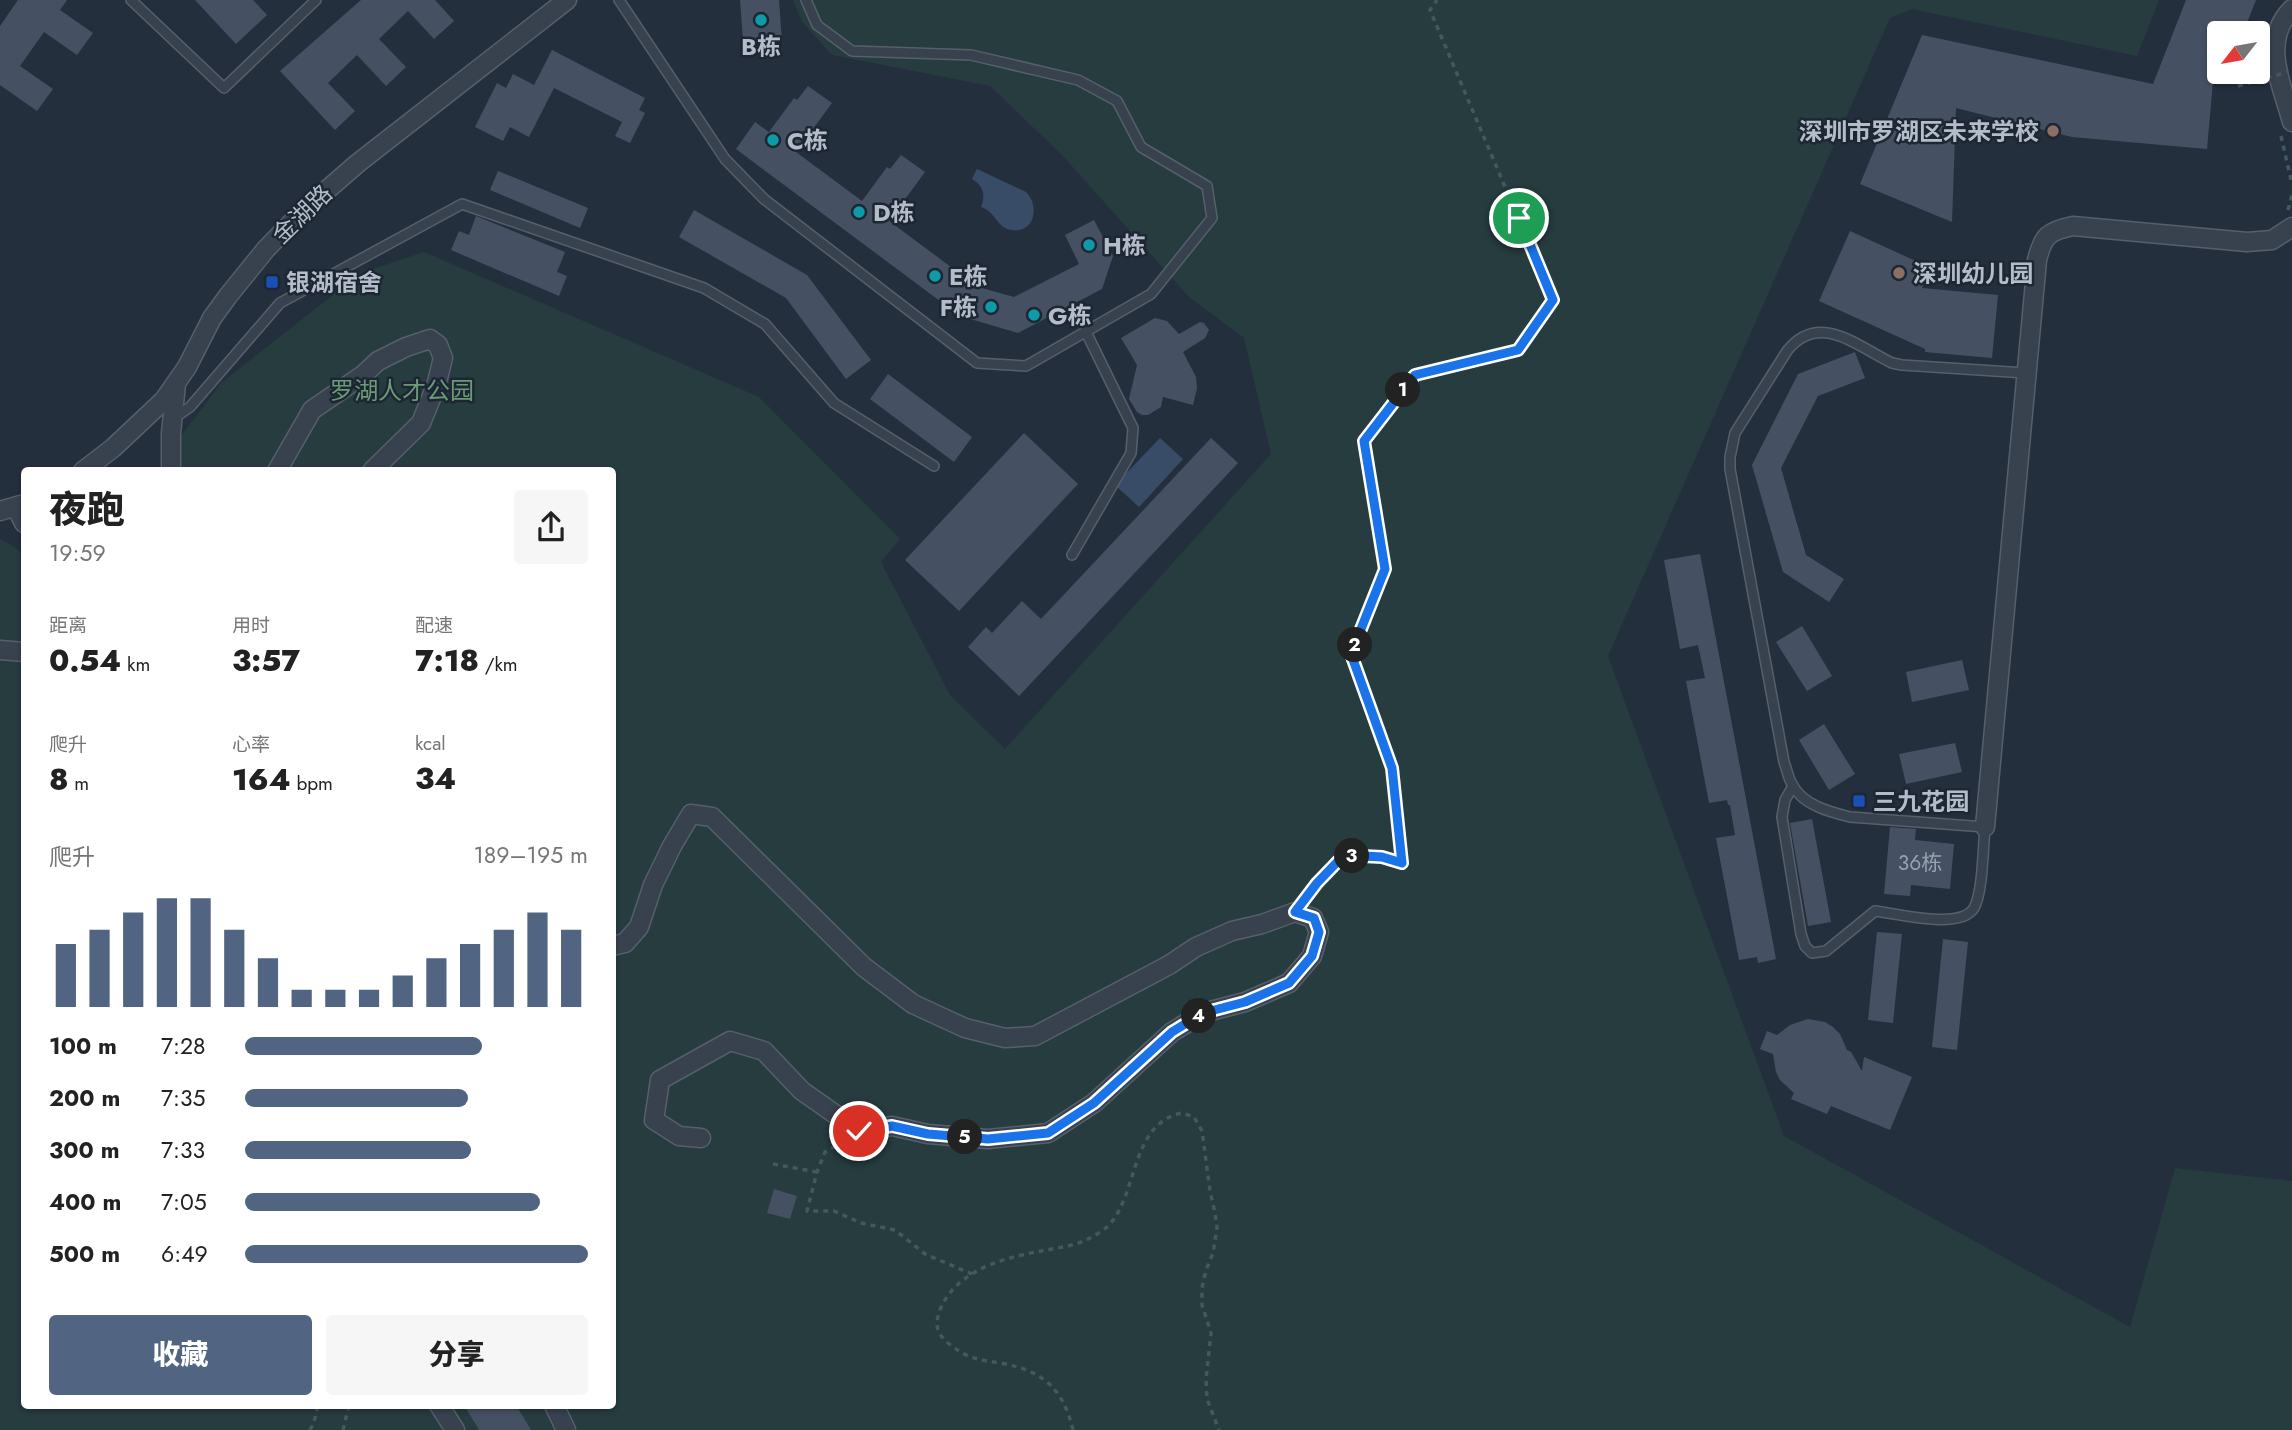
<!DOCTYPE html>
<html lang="zh">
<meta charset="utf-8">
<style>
:root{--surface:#fff;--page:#f6f6f6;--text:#222;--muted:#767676;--accent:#516482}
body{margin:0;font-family:Jost,"Noto Sans SC",sans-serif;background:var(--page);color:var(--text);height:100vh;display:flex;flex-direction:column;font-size:26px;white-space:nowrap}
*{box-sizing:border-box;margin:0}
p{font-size:23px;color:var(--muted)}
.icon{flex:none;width:38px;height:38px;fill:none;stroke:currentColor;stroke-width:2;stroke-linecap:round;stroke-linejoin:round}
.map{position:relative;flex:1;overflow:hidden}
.details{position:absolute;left:21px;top:467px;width:595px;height:942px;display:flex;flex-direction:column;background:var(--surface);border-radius:7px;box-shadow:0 2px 5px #0004}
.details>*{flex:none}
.needle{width:46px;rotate:239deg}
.buttons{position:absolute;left:2207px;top:21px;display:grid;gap:14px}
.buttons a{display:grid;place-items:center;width:63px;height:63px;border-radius:7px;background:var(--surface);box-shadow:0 2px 5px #0004;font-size:35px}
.pin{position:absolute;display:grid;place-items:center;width:60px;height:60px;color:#fff;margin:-30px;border:4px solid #fff;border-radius:50%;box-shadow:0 2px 7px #0007}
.km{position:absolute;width:35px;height:35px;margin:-18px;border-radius:50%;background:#222;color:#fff;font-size:19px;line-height:35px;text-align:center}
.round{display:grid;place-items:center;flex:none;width:74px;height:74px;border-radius:7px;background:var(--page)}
.head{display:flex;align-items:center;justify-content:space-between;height:119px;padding:0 28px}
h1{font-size:38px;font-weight:800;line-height:52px}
.stats{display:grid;grid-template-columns:repeat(3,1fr);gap:10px;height:119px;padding:7px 28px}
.stats div{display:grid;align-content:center}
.stats b{font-size:30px;font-weight:800}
.stats small{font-size:19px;font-weight:400}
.stats p{font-size:19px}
.chart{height:196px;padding:14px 28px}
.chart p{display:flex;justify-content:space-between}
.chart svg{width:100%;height:126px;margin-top:7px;stroke:var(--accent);stroke-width:6}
.button{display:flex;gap:14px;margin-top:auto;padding:14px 28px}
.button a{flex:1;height:80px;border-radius:7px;background:var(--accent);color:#fff;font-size:28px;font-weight:800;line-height:80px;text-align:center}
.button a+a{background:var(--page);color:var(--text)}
ul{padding:0 28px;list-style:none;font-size:23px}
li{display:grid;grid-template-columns:112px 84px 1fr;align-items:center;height:52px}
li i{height:18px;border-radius:9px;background:var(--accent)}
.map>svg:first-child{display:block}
.green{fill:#263c3f}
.water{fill:#394c67}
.building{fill:#455162}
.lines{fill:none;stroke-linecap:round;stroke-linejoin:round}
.service-casing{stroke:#565f6c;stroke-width:12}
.minor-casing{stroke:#565f6c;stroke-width:21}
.path{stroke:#44595c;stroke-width:3.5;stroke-dasharray:5 5;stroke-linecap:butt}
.service{stroke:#38414e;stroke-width:9}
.minor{stroke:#38414e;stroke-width:18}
.path-bridge{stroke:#44595c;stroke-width:3.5;stroke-dasharray:5 5;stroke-linecap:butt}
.route-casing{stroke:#fff;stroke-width:14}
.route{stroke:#1a73e8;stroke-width:9}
.culture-dot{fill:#0f9aa8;stroke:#1d2633;stroke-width:2.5}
.education-dot{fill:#8d6e63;stroke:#1d2633;stroke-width:2.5}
.transit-dot{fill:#1a4fb4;stroke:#1d2633;stroke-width:2.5}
.labels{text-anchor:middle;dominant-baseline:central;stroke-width:5;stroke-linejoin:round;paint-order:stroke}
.number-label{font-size:21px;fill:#98a1af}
.poi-label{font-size:24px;font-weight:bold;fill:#b4bcc9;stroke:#1d2633;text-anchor:start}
.street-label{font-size:24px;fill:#b4bcc9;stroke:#1d2633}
.park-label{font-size:24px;fill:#6b9a76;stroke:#1d2633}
</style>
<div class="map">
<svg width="2292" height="1430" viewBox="0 0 2292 1430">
<rect width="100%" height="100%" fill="#242f3e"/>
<path class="green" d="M793,0H2159L2137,56L1912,9L1890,18L1608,656L1784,1136L2130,1327L2175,1168L2292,1181V1430H0V539L15,547L24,557V1405H612V471H179L178,440L221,383L361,273L424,252L759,397L900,539L881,562L950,695L1005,749L1271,454L1244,338L1189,297L1062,155L990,86L832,55L802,22Z"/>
<path class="water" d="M977,169L1026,192C1040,206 1035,234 1011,230C997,228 995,211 981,207C986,195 983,185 972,179Z
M1160,438L1183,459L1139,507L1115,485Z"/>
<path class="building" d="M18,0H67L60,10L93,33L77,55L44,32L20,66L53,89L37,111L0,85V26Z
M195,0H253L267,15L236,44Z
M361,0H435L454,21L434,39L408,11L379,39L406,67L386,86L357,55L328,83L355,111L335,130L280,71Z
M740,0H779L782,42L751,45V39L743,40Z
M2186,0H2256L2243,33H2219V73L2214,70L2207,149L2072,137L1956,108L1952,222L1860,184L1922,35L2153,84Z
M552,50L645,98L639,110L645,113L630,143L615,136L622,122L554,88L529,137L510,127L503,141L475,127L497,83L506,88L513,74L534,85Z
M808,86L832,103L796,152L862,201L887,167L890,169L901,155L925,172L889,221L978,287L1014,297L1079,264L1065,235L1094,220L1113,256L1102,289L1018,333L960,316L736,149L755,122L769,132L794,98L797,100Z
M498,171L588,208L580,228L490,190Z
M694,210L807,275L871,360L846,379L786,298L679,237Z
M476,216L565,252L557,272L567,276L559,296L451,250L459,231L469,235Z
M1850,231L1931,268L1922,288L1998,295L1992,358L1925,352V349L1819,301Z
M1155,318L1167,321L1179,334L1200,322L1204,323L1209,330L1205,338L1183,352L1196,377L1197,388L1193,405L1163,397L1161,407L1148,415H1142L1137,412L1129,399L1137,365L1121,338Z
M1855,352L1865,378L1818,396L1781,468L1806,555L1844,579L1829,602L1783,572L1752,465L1798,374Z
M888,374L972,437L954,462L870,399Z
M1024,433L1078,484L959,611L905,560Z
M1211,438L1238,463L1019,696L968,647L986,627L992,633L1022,601L1041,619Z
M1700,554L1776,959L1758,963L1757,957L1739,960L1716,838L1735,835L1730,805H1728L1727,800L1709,803L1686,681L1705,678L1698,645L1680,649L1664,560Z
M1802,626L1832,676L1807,691L1776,642Z
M1962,660L1969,690L1912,702L1906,672Z
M1824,724L1855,774L1829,790L1799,740Z
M1955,743L1962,772L1906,784L1899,754Z
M1812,819L1831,922L1808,926L1790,823Z
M1890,827L1916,829L1915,840L1954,844L1950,889L1911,885L1910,896L1884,894Z
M1877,932L1902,934L1893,1023L1868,1020Z
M1943,939L1968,942L1957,1050L1932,1047Z
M1808,1019L1825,1022L1833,1027L1840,1034L1847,1050L1851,1052L1862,1071L1864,1057L1912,1077L1890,1130L1831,1106L1827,1114L1791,1099L1794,1093L1780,1080L1776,1072L1773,1054L1760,1049L1767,1031L1777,1035L1790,1025Z
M774,1189L797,1196L790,1219L767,1213Z
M464,1405H516L531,1430H479Z"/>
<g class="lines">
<g class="service-casing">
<path id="service" d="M131,0L224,88L316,0
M619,0L725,159L764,199L977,363L1026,366L1151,294L1212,218L1207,186L1141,147L1117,101L1078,80L971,55L852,51L817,25L806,0
M174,418L190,407L280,303L462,204L704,288L765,324L834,403L934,466
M1072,555L1131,453L1133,428L1086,332
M1793,786L1785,800L1782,817L1801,934L1805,946L1812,953L1826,951L1875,911C1898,914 1961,930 1974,908C1983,892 1983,847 1985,827L1850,817C1830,812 1802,805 1792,784C1788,778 1787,769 1784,762L1730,469V457L1735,433L1787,351C1819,311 1857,346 1892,363L1902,365L2026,373"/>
</g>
<g class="minor-casing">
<path id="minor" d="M2292,9C2260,41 2282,85 2292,122
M83,471L113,448L164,400L187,367L212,318L228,296L266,249L305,209L358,163L567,0
M171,471V433L176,384
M277,471L312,410L363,375L378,361L406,347L430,339L438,345L443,358L436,386L421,423L372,471
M16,507L24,523
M0,511L24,504
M0,650L24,652
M1985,827L2037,260C2043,236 2048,231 2073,226L2247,242L2272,240L2292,227
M612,946L625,943L639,927L653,885L672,846L691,814L712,817L864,967L913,1004L965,1028L1005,1038L1035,1036L1169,965L1196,947L1232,931L1262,924L1295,912L1313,918L1319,932L1312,956L1289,983L1245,1002L1203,1013L1172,1032L1094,1103L1048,1133L988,1139L928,1134L892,1126L859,1131L802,1091L764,1051L730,1041L660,1080L654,1120L679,1136L701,1138
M439,1405L455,1430
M554,1405L566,1430"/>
</g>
<path class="path" d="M2281,136L2292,184
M2288,210L2292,195
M1305,899L1317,883L1344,855L1382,857L1402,863L1392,768L1351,654L1386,569L1364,441L1415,375L1518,350L1553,300L1430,10L1437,0
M844,1141L825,1152L817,1172L807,1211H834L861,1223L895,1230L925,1254L972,1274
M773,1164L817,1172
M310,1430L314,1422L318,1405
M343,1430L349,1405
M1073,1430C1063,1388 1043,1371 1001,1363C980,1360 969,1359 952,1346C947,1343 940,1336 938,1330C935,1320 940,1308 945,1300C965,1267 1011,1256 1047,1250C1061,1247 1075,1246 1088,1239C1095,1235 1104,1231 1110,1224C1138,1192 1131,1123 1182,1113L1194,1117L1202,1131L1210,1191L1215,1213L1217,1228L1213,1253L1206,1270L1202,1288V1305L1211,1333L1206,1379L1207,1399L1219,1430"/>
<use href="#service" class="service"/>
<use href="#minor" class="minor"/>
<path class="path-bridge" d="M2238,86L2288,72"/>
</g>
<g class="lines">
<g class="route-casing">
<path id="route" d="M859,1131L892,1126L928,1134L988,1139L1048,1133L1094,1103L1172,1032L1203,1013L1245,1002L1289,983L1312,956L1319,932L1314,918L1295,912L1317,883L1344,855L1382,857L1402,863L1392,768L1351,654L1385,569L1364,441L1415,375L1518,350L1553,300L1519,218"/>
</g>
<use href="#route" class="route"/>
</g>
<g class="culture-dot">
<circle cx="761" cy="20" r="7"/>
<circle cx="773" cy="140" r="7"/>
<circle cx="859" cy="212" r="7"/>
<circle cx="1089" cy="245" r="7"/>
<circle cx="935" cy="276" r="7"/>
<circle cx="991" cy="307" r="7"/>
<circle cx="1034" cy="315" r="7"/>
</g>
<g class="education-dot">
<circle cx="2053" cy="131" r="7"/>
<circle cx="1899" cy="273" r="7"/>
</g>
<g class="transit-dot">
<rect x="265" y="275" width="14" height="14" rx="3.5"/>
<rect x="1852" y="794" width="14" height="14" rx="3.5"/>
</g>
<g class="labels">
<g class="number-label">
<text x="1920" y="863">36栋</text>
</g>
<g class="poi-label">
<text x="761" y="46" text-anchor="middle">B栋</text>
<text x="2039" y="131" text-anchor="end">深圳市罗湖区未来学校</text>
<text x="787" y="140">C栋</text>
<text x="873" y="212">D栋</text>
<text x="1103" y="245">H栋</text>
<text x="1913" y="273">深圳幼儿园</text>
<text x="949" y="276">E栋</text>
<text x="286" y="282">银湖宿舍</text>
<text x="977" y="307" text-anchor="end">F栋</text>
<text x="1048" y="315">G栋</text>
<text x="1873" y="801">三九花园</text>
</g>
<g class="street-label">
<text transform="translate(302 214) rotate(-44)">金湖路</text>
</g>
<g class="park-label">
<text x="402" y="390">罗湖人才公园</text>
</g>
</g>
</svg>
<div class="buttons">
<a><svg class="needle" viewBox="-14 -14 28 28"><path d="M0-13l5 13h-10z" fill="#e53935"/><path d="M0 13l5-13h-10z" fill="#767676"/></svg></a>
</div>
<div class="pin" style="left:1519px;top:218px;background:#1e9e55"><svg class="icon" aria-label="arrive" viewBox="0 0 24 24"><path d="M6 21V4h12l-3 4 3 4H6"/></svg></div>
<div class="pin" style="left:859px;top:1131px;background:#d93025"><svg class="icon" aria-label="check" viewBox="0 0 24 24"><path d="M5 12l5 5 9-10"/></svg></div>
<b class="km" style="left:1403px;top:390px">1</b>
<b class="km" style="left:1355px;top:645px">2</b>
<b class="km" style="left:1352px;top:856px">3</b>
<b class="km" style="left:1199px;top:1016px">4</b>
<b class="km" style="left:965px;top:1137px">5</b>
<section class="details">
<div class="head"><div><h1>夜跑</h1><p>19:59</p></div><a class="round"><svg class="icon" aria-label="share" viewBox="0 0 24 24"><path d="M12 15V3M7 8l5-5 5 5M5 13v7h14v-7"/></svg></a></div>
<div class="stats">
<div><p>距离</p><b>0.54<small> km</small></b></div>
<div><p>用时</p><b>3:57</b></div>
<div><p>配速</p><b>7:18<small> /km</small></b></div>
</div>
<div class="stats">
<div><p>爬升</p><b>8<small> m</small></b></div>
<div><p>心率</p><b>164<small> bpm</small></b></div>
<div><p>kcal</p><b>34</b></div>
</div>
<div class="chart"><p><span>爬升</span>189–195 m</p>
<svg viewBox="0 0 160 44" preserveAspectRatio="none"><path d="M5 44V22M15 44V17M25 44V11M35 44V6M45 44V6M55 44V17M65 44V27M75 44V38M85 44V38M95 44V38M105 44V33M115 44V27M125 44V22M135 44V17M145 44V11M155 44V17"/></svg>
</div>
<ul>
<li><b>100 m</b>7:28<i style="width:69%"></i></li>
<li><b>200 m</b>7:35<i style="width:65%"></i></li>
<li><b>300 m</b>7:33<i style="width:66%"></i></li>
<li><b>400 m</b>7:05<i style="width:86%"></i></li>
<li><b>500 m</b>6:49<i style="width:100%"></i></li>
</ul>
<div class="button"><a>收藏</a><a>分享</a></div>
</section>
</div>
